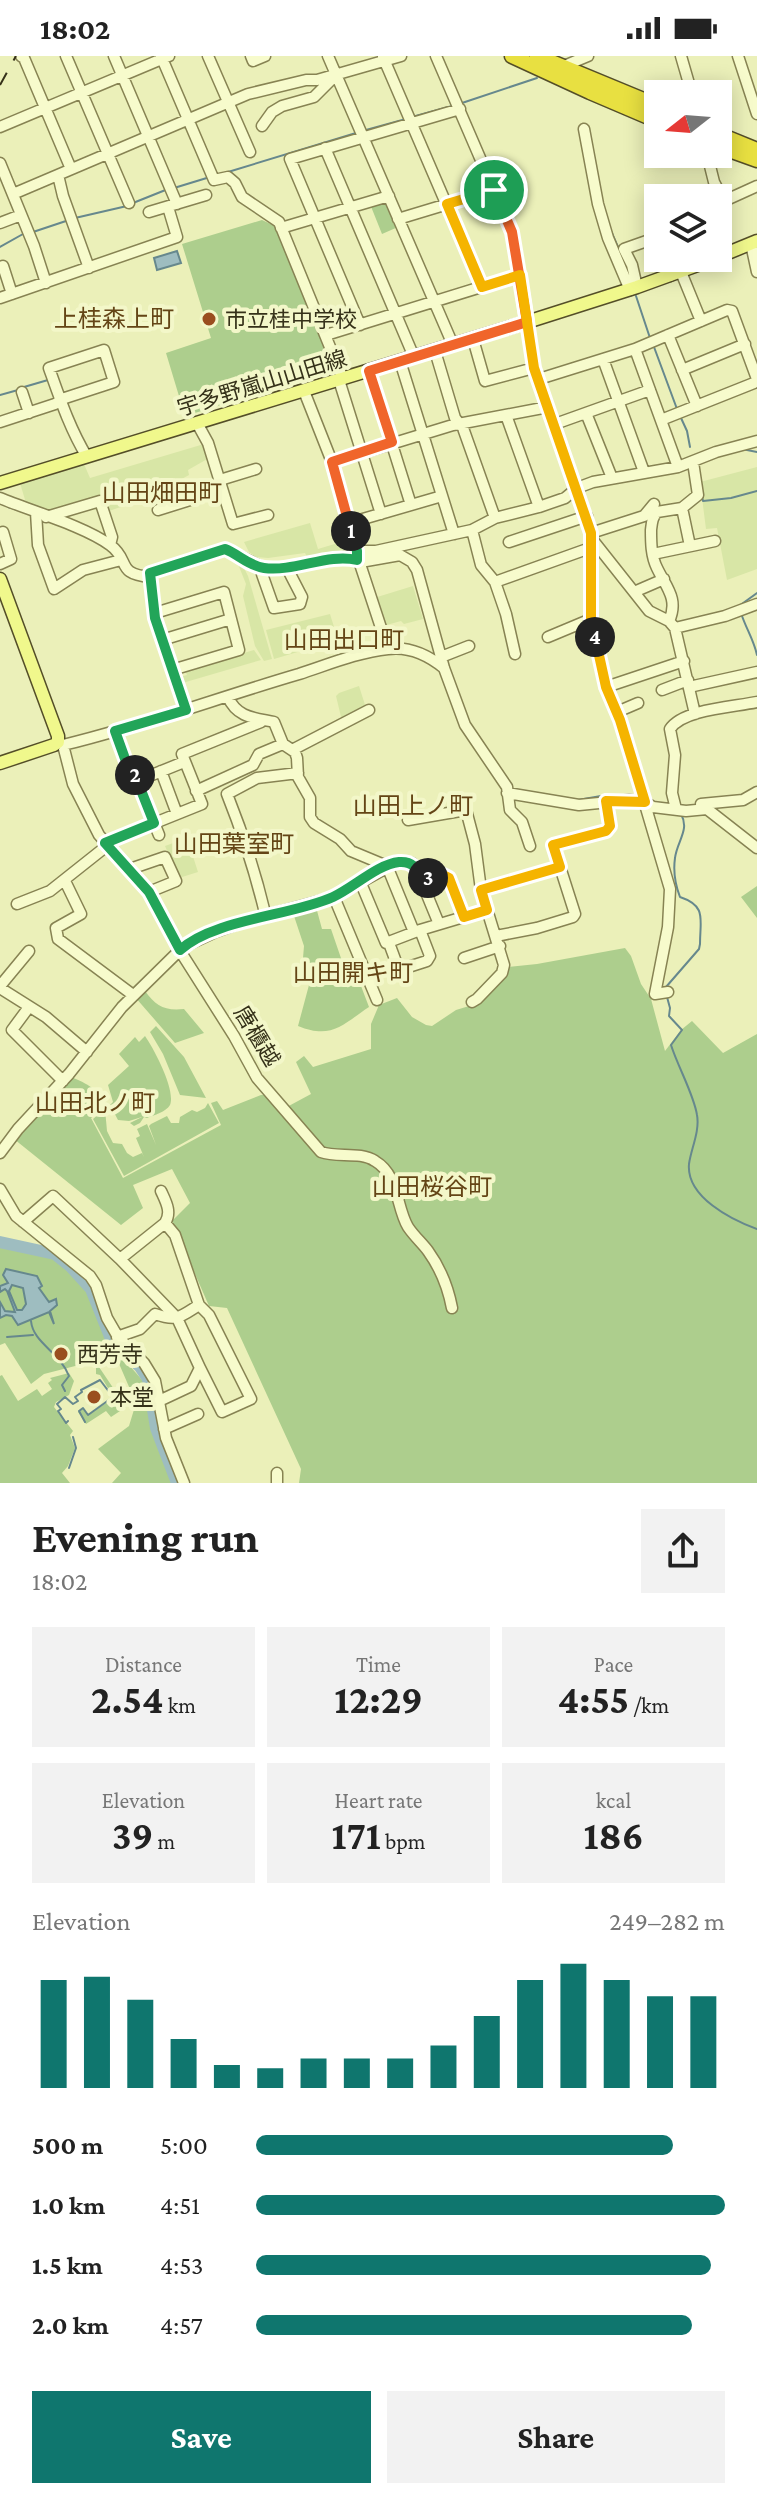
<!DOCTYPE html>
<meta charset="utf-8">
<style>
:root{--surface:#fff;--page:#f2f2f2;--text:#222;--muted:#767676;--accent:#0f766e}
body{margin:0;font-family:"Crimson Pro","Noto Sans JP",serif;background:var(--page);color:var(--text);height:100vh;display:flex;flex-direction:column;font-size:30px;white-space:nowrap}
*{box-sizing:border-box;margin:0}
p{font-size:26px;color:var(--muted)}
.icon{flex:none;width:44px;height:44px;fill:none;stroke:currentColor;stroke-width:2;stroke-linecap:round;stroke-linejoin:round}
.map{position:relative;height:1427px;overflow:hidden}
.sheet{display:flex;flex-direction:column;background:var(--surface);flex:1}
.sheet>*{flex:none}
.needle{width:52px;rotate:253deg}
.controls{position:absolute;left:644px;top:24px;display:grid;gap:16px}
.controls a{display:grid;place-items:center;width:88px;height:88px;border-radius:0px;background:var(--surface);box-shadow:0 4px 20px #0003;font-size:40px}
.pin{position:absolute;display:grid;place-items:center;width:68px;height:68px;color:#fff;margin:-34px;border:4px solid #fff;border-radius:50%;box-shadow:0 2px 8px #0007}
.km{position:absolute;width:40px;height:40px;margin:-20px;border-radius:50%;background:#222;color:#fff;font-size:22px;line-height:40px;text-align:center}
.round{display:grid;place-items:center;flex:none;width:84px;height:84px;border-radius:0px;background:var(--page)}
.headline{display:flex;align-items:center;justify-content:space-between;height:136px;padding:0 32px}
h1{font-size:44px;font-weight:700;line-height:60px}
.figures{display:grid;grid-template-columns:repeat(3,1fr);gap:12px;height:136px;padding:8px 32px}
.figures div{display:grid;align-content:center;border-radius:0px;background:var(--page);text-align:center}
.figures b{font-size:40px;font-weight:700}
.figures small{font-size:22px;font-weight:400}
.figures p{font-size:22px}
.chart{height:224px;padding:16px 32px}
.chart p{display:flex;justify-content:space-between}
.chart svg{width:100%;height:144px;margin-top:8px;stroke:var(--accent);stroke-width:6}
.cta{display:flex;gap:16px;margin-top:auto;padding:16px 32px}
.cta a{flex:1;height:92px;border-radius:0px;background:var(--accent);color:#fff;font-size:32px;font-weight:700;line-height:92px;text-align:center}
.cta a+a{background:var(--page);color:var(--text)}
ul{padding:0 32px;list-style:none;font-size:26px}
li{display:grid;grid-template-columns:128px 96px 1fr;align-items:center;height:60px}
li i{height:20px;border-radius:10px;background:var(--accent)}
.status{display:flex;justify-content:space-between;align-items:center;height:56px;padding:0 40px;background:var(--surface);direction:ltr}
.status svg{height:22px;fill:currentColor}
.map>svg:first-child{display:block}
.farmland{fill:#d8e6a6}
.green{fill:#adce8d}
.water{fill:#9ebdc0;stroke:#66888d;stroke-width:2;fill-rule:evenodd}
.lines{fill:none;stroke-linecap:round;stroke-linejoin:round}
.stream{stroke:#66888d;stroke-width:2}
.river{stroke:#9ebdc0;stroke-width:12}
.minor-casing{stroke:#878353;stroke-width:13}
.major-casing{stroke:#544e28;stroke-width:15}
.highway-casing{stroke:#544e28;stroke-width:17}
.minor{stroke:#f7fbcc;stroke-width:10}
.major{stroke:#f0f88c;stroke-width:12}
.highway{stroke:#e8e041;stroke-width:14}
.rail{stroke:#353119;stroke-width:2;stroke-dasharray:14 14;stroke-linecap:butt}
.split-1-casing{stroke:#fff;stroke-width:16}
.split-2-casing{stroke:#fff;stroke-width:16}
.split-3-casing{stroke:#fff;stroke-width:16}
.split-4-casing{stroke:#fff;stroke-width:16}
.split-5-casing{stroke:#fff;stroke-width:16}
.split-1{stroke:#f0652b;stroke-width:10}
.split-2{stroke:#22a559;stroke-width:10}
.split-3{stroke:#22a559;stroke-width:10}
.split-4{stroke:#f5b400;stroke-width:10}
.split-5{stroke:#f5b400;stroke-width:10}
.poi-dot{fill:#9a4e1f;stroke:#f3f7c9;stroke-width:3}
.labels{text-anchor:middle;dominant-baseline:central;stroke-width:8;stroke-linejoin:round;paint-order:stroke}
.poi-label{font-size:22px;fill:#353119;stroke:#f3f7c9;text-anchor:start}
.street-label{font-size:22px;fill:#353119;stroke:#f3f7c9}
.neighbourhood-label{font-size:24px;fill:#644516;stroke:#f3f7c9}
</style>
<div class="status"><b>18:02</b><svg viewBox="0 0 49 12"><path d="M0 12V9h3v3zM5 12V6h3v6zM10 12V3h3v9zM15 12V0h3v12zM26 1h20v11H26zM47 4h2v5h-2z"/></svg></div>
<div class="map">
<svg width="757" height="1427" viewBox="0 0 757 1427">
<rect width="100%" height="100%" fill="#ebf0b9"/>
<path class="farmland" d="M204,388L209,402L188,414L189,419L167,431L168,435L106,456L102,443L47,459L26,447L20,427L84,408L90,422Z
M757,411V513L727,524L717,472L706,473L700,426Z
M310,467L318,493L348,484L349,493L307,501L305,497L268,502L256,501L249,496L244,486Z
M236,503L241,506L248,520L272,603L264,605L255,590L243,540L246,528Z
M413,530L423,563L404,568L401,565L383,570L374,542Z
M330,558L338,584L274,603L266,574Z
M254,594L261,604L179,628L177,622L187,619L185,614Z
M359,630L366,652L342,665L336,640L339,637Z
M187,782L198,816L179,822L165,790Z"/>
<path class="green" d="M382,144L386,147L398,171L382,178L370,148Z
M262,164L275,170L332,309L328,316L185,360L166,297L211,282L182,188Z
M757,830V862L741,841Z
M316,851L322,873H331L343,908L353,909L369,951C343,968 332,984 298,970L309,929L303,902L304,890L294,860Z
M625,892L631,900L641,928L651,943L665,995L681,974L692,965L723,997L757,978V1427H299L301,1413L227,1252L209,1250L172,1165L190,1147L172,1113L133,1129L143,1152L121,1169L14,1083L71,1021C88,1028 98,1033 106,1050L91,1062L123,1122L221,1069L211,1047L217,1045L223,1054L261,1039L272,1038L285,1052L311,1038L296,1006L304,1000L313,1011L371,993V968L379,949L397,942L412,961L426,969L432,970L456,954L479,947L508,916L507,911L537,908Z
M145,935C156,950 164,955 184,953L204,977L175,987L135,941Z
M156,970L184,1001L206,1042L180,1039L163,998L150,976Z
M145,980C154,993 176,1034 170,1049C166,1056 154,1059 147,1062L144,1061L140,1067L134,1070L130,1067L142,1061L129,1065L118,1064L110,1049L113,1046L108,1029L129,1010L119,998L135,981L139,986Z
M208,1047L219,1067L124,1120L93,1063L105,1053L107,1075L113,1087L122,1088L127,1097L133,1101L142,1097L144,1101L136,1082L140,1080L137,1073L147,1068L156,1089L149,1070L151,1068L167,1060L171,1067H179L180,1061L192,1054L197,1056L205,1052Z
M0,1190L53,1201L85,1232L108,1286L101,1299L79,1309L44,1318L31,1328L5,1287L0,1289Z
M122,1301L143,1325L153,1373L174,1427H112L121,1417L98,1393L129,1370L136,1347L117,1303Z
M106,1305L99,1311L126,1351L111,1361L106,1355L86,1368L78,1356L83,1352L88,1359L114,1342L100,1319L96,1318V1311H94V1308Z
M69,1317L74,1325L69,1339L56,1346L54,1351L73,1375L70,1379L75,1392L68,1410L62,1417L70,1427H0V1320L2,1319L18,1345L37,1333L42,1340L52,1333L48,1327L52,1324L50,1322Z"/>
<path class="water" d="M177,195L181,207L157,214L154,202Z
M6,1213L37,1220L42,1230L39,1232L49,1246L56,1243L57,1249L50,1255L54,1268L49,1256L18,1269L12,1260L6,1259L0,1262V1246L5,1255L15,1256L7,1235L5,1233L0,1236V1230L8,1227L3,1219ZM12,1229L23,1232L26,1248L22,1254H17L9,1235Z"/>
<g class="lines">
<path class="stream" d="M462,47L537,22
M412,61L452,50
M366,74L406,63
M228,116L356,77
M174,132L210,121
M133,147L168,133
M75,162L127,150
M611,175L625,207
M33,176L69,164
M0,191L23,178
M636,240L650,282
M654,291L677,353
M24,331L48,324
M0,339L18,334
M681,362L687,375L690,391
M742,393L757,396
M702,441L703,445L731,442L757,435
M8,451L21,455
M297,505L342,496L354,497
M739,550L757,537
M742,560C747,574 754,585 757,599
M578,744L601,740H636
M666,931L699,893L700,888C700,863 707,850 680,841C675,828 673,816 675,802C677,785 690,774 681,758
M667,941L670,952L669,960L682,974L671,989C678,1011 694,1039 697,1059C700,1075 691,1093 689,1108C686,1141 732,1164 757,1173
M31,1265C33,1287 60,1296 69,1320L62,1329L65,1335
M7,1281L33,1279
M68,1365L66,1367L58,1355L61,1353L57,1348L65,1341L73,1348L78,1345L75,1341L82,1336L81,1334L100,1324L113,1341L88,1359L83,1352L79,1355L85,1366
M69,1412L76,1392L73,1381"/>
<path class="river" d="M0,1186L55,1198L70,1210L91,1233L111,1283L140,1311L148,1323L156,1372L177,1427"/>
<g class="minor-casing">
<path id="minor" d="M21,0L24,2L71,113
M66,0L129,147
M114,0L177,148
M161,0L214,124L228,121L235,127L242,141L279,166L343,323
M208,0L250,96
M251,0L253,5L265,0
M328,0L453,289
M436,0L512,176L534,312L591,477V563L606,631L620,664L670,833L668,871L655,938L668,936
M681,0L692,38
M738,0L757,58
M383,1L482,231
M564,10L588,0
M262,70L272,56L282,50L314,41L335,20
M0,71L169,0
M584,73L598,148L608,182L630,234
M325,92L414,301
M707,98L714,126L724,145
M0,107L34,190L46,227
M58,119L63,140L89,212
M13,138L248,38L306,24H317L401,0
M149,156L206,139
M718,162L724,145L757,130
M398,163L494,134
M0,167L21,159
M281,172L389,140
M751,188L757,216
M0,211L3,210L12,238
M681,216L701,265
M670,220L683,202
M637,231L632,209L624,193L658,181
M0,242L177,181L168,151
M360,269L290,103L460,53
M326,279L520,219
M668,279L697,350
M473,283L485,325L534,312
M635,293L678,411
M435,295L455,362L463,372L495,462
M603,303L644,416
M400,305L454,478
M682,314L745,288
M369,315L411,449
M539,323L635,293L727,254L732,255L757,323
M339,324L381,458
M304,335L332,406L357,495V504L360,508L388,593
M22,336L29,357
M586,357L612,422
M506,359L539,451
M661,364L754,327
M0,366L55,348L65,342L114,326L104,294L49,312C60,343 70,373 87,401
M197,367L208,387L233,468L268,459
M555,368L650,334
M332,406L453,369L548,351
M220,424L256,413
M0,442C31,455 84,470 110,489C131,504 115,518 150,521
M682,452L690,490
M158,454L222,434
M36,456L38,489L54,533L83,514L121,504
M46,461L100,445L112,481L110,489
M349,467L442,440
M472,474L481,509L495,526L506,558L515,598
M0,477L3,476L11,503L0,508
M591,477L644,460L654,448
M592,483L649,555L669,565L675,572L695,658
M509,486L587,460
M357,495H376L472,474L495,462L539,451L565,442L577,432L593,426L678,411L716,396L757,385
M653,498L715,485
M264,512L262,518L274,552L300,548L302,541L287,512
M495,526L590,492
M634,536L664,523
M155,557L224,536L239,594L172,614
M669,565C679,543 666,531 657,512C651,500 651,486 651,474C652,466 652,462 657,456L682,452L698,439L693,406
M675,572L725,560L757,548
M548,581L591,563
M162,584L231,563
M441,601L469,590
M606,631L684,605
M689,631L757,616
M662,634L688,624
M228,641C237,662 255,662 274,666L283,688L295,696L297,702L298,721L310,742V761L314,767L340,783L351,795L387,810L414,876
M186,654L155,562L150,517L225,493L264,512H287L345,501L366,505L400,499L412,506L417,514L444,612L465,669L507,731L510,754L522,766L530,790
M617,656L638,647
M115,675L128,711L133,715L159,779
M58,686L63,689L73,728L99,779L149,836L182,898L234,980L257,1022L321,1096C337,1102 360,1095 375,1105C399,1119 396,1151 408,1171C414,1180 422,1187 428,1195C441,1213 448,1231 452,1252
M63,689C143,670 220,641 299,618C327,609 358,596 388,593C410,590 428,599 444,612
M292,694L369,654
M161,715L177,758
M137,725L184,706
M196,735L253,709L259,698L283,688
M507,737L579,749L629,744L645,746L653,751L686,755L707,753L757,792
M701,748L743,744L757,736
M676,753L672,737L675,699L670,673C683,653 734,651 757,646
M408,764L466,754L475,788L481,834L504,909L502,917L477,943L472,946
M105,787L202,748L182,698L261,666
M130,813L165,801L176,825L149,836
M421,823L443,819L449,822L464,861
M65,825L81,858L56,872L58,883L133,939
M360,825L386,887L420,874L487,854
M481,834L560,811
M334,841L377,944
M17,848L50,835L108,789
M266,861C256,819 243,778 227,738L257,722L298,717
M496,880L537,872L573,861L575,858L553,789L606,775L610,770L606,745
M389,887L399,914L427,905L430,900L420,874
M464,902L500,890
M0,930L29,895
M0,932L46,961L87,996
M29,951L12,974L63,1025
M0,1097L18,1073L69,1018L122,951L183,891L213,877L246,865L334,841L397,806L412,807L416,812L439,868
M0,1133L16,1160L90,1220L96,1229L107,1262L118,1281L144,1307L155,1325L166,1382L184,1427
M161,1135C166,1146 172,1156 165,1167
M23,1166L53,1140L120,1203
M117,1281L140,1273L155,1258C177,1266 180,1261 199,1249L175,1179L165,1167L120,1203L177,1262L200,1312
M159,1345L191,1330L200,1312L222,1356L251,1343L209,1259L199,1249
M164,1373L198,1358
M277,1417V1427"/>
</g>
<g class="major-casing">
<path id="major" d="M718,201L757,185
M0,427L527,266L637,231L717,202
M0,523L58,680V686L54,689L0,707"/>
</g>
<g class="highway-casing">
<path id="highway" d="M512,0L590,36L658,65
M537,0L658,50
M718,78L757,94
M718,90L757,104"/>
</g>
<use href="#minor" class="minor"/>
<use href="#major" class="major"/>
<use href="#highway" class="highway"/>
<path class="rail" d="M0,29L16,0"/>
</g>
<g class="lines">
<g class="split-1-casing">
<path id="split-1" d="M351,475L332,406L392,386L369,315L527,266L512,176L494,134"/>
</g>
<g class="split-2-casing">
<path id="split-2" d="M135,719L128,711L115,675L186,654L155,562L150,517L225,493C238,498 249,510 264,512C295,516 328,497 357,504V495L351,475"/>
</g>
<g class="split-3-casing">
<path id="split-3" d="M135,719L154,767L105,787L149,836L180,894C214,863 291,860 333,841C353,832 378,808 399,806C413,805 416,812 421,823L428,822"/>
</g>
<g class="split-4-casing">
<path id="split-4" d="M428,822L443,819L449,822L464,861L487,854L481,834L560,811L553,789L606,775L610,770L606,745L645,746L620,664L606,631L595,581"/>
</g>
<g class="split-5-casing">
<path id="split-5" d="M494,134L447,148L482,231L520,219L534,312L591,477V563L595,581"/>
</g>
<use href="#split-1" class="split-1"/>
<use href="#split-2" class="split-2"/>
<use href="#split-3" class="split-3"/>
<use href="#split-4" class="split-4"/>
<use href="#split-5" class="split-5"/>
</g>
<g class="poi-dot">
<circle cx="209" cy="263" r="8"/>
<circle cx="61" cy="1298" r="8"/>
<circle cx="94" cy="1341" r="8"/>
</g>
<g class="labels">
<g class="poi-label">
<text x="225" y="263">市立桂中学校</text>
<text x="77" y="1298">西芳寺</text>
<text x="110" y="1341">本堂</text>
</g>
<g class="street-label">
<text transform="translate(262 327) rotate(-17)">宇多野嵐山山田線</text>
<text transform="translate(257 980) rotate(59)">唐櫃越</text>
</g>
<g class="neighbourhood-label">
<text x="114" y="262">上桂森上町</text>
<text x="162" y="436">山田畑田町</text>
<text x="344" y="583">山田出口町</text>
<text x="413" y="749">山田上ノ町</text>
<text x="234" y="787">山田葉室町</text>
<text x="353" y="916">山田開キ町</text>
<text x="95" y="1046">山田北ノ町</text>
<text x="432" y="1130">山田桜谷町</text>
</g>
</g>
</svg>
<div class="controls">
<a><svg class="needle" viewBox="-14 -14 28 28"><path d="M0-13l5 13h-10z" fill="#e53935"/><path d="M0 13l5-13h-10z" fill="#767676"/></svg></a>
<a><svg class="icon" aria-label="layers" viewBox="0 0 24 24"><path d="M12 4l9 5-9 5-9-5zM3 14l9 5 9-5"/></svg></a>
</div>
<div class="pin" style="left:494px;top:134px;background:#1e9e55"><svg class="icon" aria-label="arrive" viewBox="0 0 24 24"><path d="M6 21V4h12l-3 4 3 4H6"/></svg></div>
<b class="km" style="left:351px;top:475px">1</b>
<b class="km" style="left:135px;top:719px">2</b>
<b class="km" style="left:428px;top:822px">3</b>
<b class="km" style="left:595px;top:581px">4</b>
</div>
<section class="sheet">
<div class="headline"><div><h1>Evening run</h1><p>18:02</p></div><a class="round"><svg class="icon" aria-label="share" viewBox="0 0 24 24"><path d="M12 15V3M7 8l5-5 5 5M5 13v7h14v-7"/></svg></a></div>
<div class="figures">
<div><p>Distance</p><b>2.54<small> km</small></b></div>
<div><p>Time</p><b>12:29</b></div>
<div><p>Pace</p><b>4:55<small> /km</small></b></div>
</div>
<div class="figures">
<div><p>Elevation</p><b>39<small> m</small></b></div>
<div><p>Heart rate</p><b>171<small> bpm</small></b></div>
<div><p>kcal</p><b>186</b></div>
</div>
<div class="chart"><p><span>Elevation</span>249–282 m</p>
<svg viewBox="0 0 160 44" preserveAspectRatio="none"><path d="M5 44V11M15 44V10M25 44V17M35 44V29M45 44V37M55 44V38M65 44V35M75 44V35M85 44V35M95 44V31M105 44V22M115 44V11M125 44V6M135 44V11M145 44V16M155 44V16"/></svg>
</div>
<ul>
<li><b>500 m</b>5:00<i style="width:89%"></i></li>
<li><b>1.0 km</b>4:51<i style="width:100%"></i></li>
<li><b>1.5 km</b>4:53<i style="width:97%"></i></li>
<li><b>2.0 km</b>4:57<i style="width:93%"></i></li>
</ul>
<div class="cta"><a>Save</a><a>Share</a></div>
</section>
